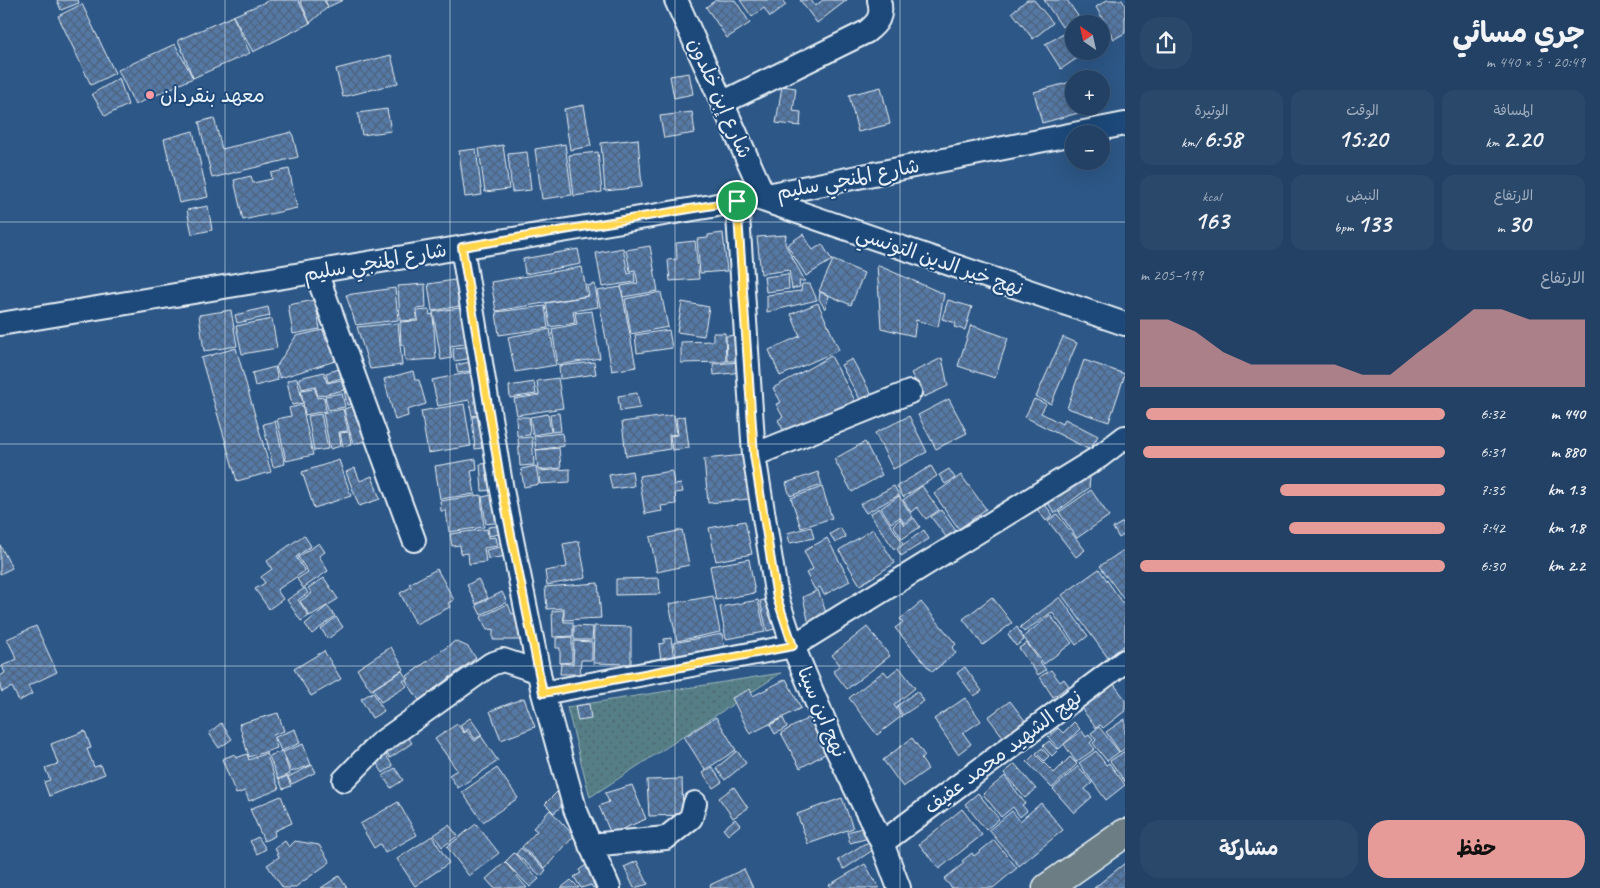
<!DOCTYPE html>
<html lang="ar">
<meta charset="utf-8">
<style>
:root{--surface:#224164;--page:#2a486a;--text:#f1f3f6;--muted:#a2afbf;--line:#3f5a78;--accent:#e69b98}
body{margin:0;font-family:Caveat,"Playpen Sans Arabic",sans-serif;background:var(--page);color:var(--text);direction:rtl;height:100vh;display:flex;flex-direction:column;font-size:19px;white-space:nowrap}
*{box-sizing:border-box;margin:0}
p{font-size:16px;color:var(--muted)}
.icon{flex:none;width:28px;height:28px;fill:none;stroke:currentColor;stroke-width:2;stroke-linecap:round;stroke-linejoin:round}
.map{position:relative;flex:1;overflow:hidden;direction:ltr}
.side{display:flex;flex-direction:column;background:var(--surface);width:475px}
.side>*{flex:none}
.needle{width:32px;rotate:326deg}
.controls{position:absolute;left:1065px;top:15px;display:grid;gap:10px}
.controls a{display:grid;place-items:center;width:45px;height:45px;border-radius:50%;background:var(--surface);box-shadow:0 5px 20px #0002,0 0 0 1px var(--line);font-size:25px}
.pin{position:absolute;display:grid;place-items:center;width:42px;height:42px;color:#fff;margin:-21px;border:2px solid #fff;border-radius:50%;box-shadow:0 1px 5px #0007}
.round{display:grid;place-items:center;flex:none;width:52px;height:52px;border-radius:20px;background:var(--page)}
.overview{display:flex;align-items:center;justify-content:space-between;height:85px;padding:0 15px}
h1{font-size:28px;font-weight:700;line-height:38px}
.figures{display:grid;grid-template-columns:repeat(3,1fr);gap:8px;height:85px;padding:5px 15px}
.figures div{display:grid;align-content:center;border-radius:12px;background:var(--page);text-align:center}
.figures b{font-size:25px;font-weight:700}
.figures small{font-size:14px;font-weight:400}
.figures p{font-size:14px}
.chart{height:140px;padding:10px 15px}
.chart p{display:flex;justify-content:space-between}
.chart svg{width:100%;height:90px;margin-top:5px;fill:var(--accent);opacity:.7}
.primary-button{display:flex;gap:10px;margin-top:auto;padding:10px 15px}
.primary-button a{flex:1;height:58px;border-radius:20px;background:var(--accent);color:#111;font-size:20px;font-weight:700;line-height:58px;text-align:center}
.primary-button a+a{background:var(--page);color:var(--text)}
ul{padding:0 15px;list-style:none;font-size:16px}
li{display:grid;grid-template-columns:80px 60px 1fr;align-items:center;height:38px}
li i{height:12px;border-radius:6px;background:var(--accent)}
main{display:flex;flex:1;min-height:0}
.map>svg:first-child{display:block}
.park{fill:url(#park-dots);stroke:#9eb8bf}
.building{fill:url(#building-cross-hatch);stroke:#e8f1f8}
.lines{fill:none;stroke-linecap:round;stroke-linejoin:round}
.minor-casing{stroke:#e8f1f8;stroke-width:26}
.major-casing{stroke:#e8f1f8;stroke-width:31}
.minor{stroke:#1f4a7a;stroke-width:22}
.major{stroke:#6c7e84;stroke-width:28}
.route-casing{stroke:#fff;stroke-width:10}
.route{stroke:#ffd54a;stroke-width:6}
.grid{fill:none;stroke:#e8f1f8;stroke-width:1;stroke-opacity:0.55}
.poi-dot{fill:#ff9aa2;stroke:#1f4a7a;stroke-width:2}
.labels{text-anchor:middle;dominant-baseline:central;stroke-width:4;stroke-linejoin:round;paint-order:stroke}
.poi-label{font-size:20px;fill:#e8f1f8;stroke:#1f4a7a;text-anchor:start}
.street-label{font-size:20px;fill:#e8f1f8;stroke:#1f4a7a}
</style>
<main>
<section class="side">
<div class="overview"><div><h1>جري مسائي</h1><p>20:49 · 5 × 440 m</p></div><a class="round"><svg class="icon" aria-label="share" viewBox="0 0 24 24"><path d="M12 15V3M7 8l5-5 5 5M5 13v7h14v-7"/></svg></a></div>
<div class="figures">
<div><p>المسافة</p><b>2.20<small> km</small></b></div>
<div><p>الوقت</p><b>15:20</b></div>
<div><p>الوتيرة</p><b>6:58<small> /km</small></b></div>
</div>
<div class="figures">
<div><p>الارتفاع</p><b>30<small> m</small></b></div>
<div><p>النبض</p><b>133<small> bpm</small></b></div>
<div><p>kcal</p><b>163</b></div>
</div>
<div class="chart"><p><span>الارتفاع</span>199–205 m</p>
<svg viewBox="0 0 160 44" preserveAspectRatio="none"><path d="M0 44V11L10 11L20 17L30 27L40 33L50 33L60 33L70 33L80 38L90 38L100 27L110 17L120 6L130 6L140 11L150 11L160 11V44z"/></svg>
</div>
<ul>
<li><b>440 m</b>6:32<i style="width:98%"></i></li>
<li><b>880 m</b>6:31<i style="width:99%"></i></li>
<li><b>1.3 km</b>7:35<i style="width:54%"></i></li>
<li><b>1.8 km</b>7:42<i style="width:51%"></i></li>
<li><b>2.2 km</b>6:30<i style="width:100%"></i></li>
</ul>
<div class="primary-button"><a>حفظ</a><a>مشاركة</a></div>
</section>
<div class="map">
<svg width="1125" height="888" viewBox="0 0 1125 888">
<defs>
<pattern id="park-dots" width="8" height="8" patternUnits="userSpaceOnUse" patternTransform="scale(1.25)"><rect width="8" height="8" fill="#557e86"/><path d="M2 2h.1M6 6h.1" fill="none" stroke="#4e666b" stroke-width="1.8" stroke-linecap="round"/></pattern>
<pattern id="building-cross-hatch" width="8" height="8" patternUnits="userSpaceOnUse" patternTransform="scale(1.25)"><rect width="8" height="8" fill="#5579a6"/><path d="M0 0l8 8M0 8l8-8" fill="none" stroke="#4e637d"/></pattern>
</defs>
<rect width="100%" height="100%" fill="#2d5786"/>
<filter id="ink" filterUnits="userSpaceOnUse"><feTurbulence type="fractalNoise" baseFrequency=".02" numOctaves="2"/><feDisplacementMap in="SourceGraphic" scale="10" xChannelSelector="R" yChannelSelector="G"/><feConvolveMatrix kernelMatrix="1 2 1 2 8 2 1 2 1" color-interpolation-filters="sRGB"/></filter>
<g filter="url(#ink)">
<path class="park" d="M781,673L590,797L567,707Z"/>
<path class="building" d="M57,0H78L79,3L61,10Z
M270,0H298L310,23L253,52L233,16Z
M300,0H324L328,7L310,23Z
M325,0H343L328,7Z
M716,0H735L750,23L727,38L706,7Z
M740,0H782L786,5L770,17L764,8L752,17Z
M800,0H811L815,6L823,0H847L817,23Z
M1027,0H1034L1053,23L1033,39L1012,12Z
M1044,0H1067L1078,16L1062,27Z
M1107,0H1122L1125,5V33L1114,39L1096,7Z
M82,4L115,73L91,85L58,16Z
M233,16L250,53L193,78L178,40Z
M1071,30L1074,35V51L1079,57L1061,69L1045,44Z
M175,44L193,78L135,105L118,70Z
M391,55L398,83L343,97L336,69Z
M689,73L693,94L674,98L670,76Z
M119,78L128,105L105,116L92,94Z
M1074,81V106H1081L1082,112L1042,123L1034,92Z
M782,86L796,88L793,111L801,112L800,126L776,123Z
M881,87L890,124L858,132L849,95Z
M584,105L591,146L570,150L564,109Z
M387,109L391,131L362,135L358,113Z
M692,112L695,133L664,138L660,116Z
M214,118L222,149L292,132L298,157L212,178L199,122Z
M193,131L208,197L179,203L164,139Z
M638,139L642,187L605,191L601,143Z
M565,144L572,195L542,199L535,149Z
M503,145L509,189L485,192L479,149Z
M476,149L482,195L465,197L459,151Z
M527,152L531,190L512,192L508,154Z
M598,152L602,192L574,196L569,155Z
M289,169L297,208L243,220L234,180L251,176L253,183L272,179L271,173Z
M208,206L212,230L192,234L187,210Z
M723,233L727,271L700,273L697,239L708,238V235Z
M803,234L813,250L822,244L832,260L806,276L787,245Z
M786,235L785,244L805,281H799L800,287L792,289L789,270L761,274L757,237Z
M695,241L699,279L670,281L668,260L677,259L676,243Z
M650,246L658,291L623,297L621,286L638,283L635,270L630,271L626,250Z
M623,248L628,274L634,272L635,282L602,287L596,253Z
M578,249L581,264L525,274L523,259Z
M833,260L864,273L851,305L819,291Z
M877,265L944,294L938,327L916,320L914,336L881,328Z
M582,267L587,296L496,311L491,282Z
M788,274L789,289L766,292L764,277Z
M461,279L465,305L432,311L428,284Z
M425,284L426,308L416,309L417,320L400,321L398,286Z
M595,284L598,307L573,311L575,323L550,327L546,303L589,296L587,286Z
M802,284H810L817,300L767,312V295L801,291Z
M621,287L636,367L612,371L597,291Z
M395,288L398,320L356,325L346,295Z
M661,292L668,327L631,334L625,299Z
M820,292L829,296L825,309L819,299Z
M315,300L320,329L293,334L288,305Z
M948,300L972,307L965,330L954,327L956,323L942,319Z
M682,302L709,307L704,336L677,332Z
M818,303L839,350L780,376L769,350L800,336L791,314Z
M545,306L548,328L499,335L496,312Z
M268,307L270,316L237,323L235,315Z
M466,307L472,343L450,346L452,358L441,360L433,312Z
M231,310L237,346L204,351L199,315Z
M429,310L430,315L433,314L436,359L405,361L404,345H401L400,322L418,321L417,311Z
M592,311L600,358L558,365L552,329L577,324L575,313Z
M272,319L277,348L242,354L236,326Z
M398,323L402,365L370,369L357,327Z
M971,325L1008,338L995,378L958,366Z
M550,329L556,365L515,372L508,337Z
M323,330L326,340L339,339L345,358L280,378L276,367L296,336Z
M669,330L672,348L637,353L635,335Z
M713,333H725L726,362L681,363V342L713,341Z
M739,335L740,361H727L726,336Z
M1063,337L1077,343L1051,404L1036,397Z
M473,346L474,358L454,361L453,348Z
M236,348L271,472L237,481L201,358Z
M831,356L857,404L787,437L778,420L783,417L776,404L781,402L773,388Z
M942,358L948,386L924,397L911,373Z
M852,359L873,397L862,403L841,365Z
M1084,360L1125,374L1109,422L1067,408Z
M475,361L476,370L458,373L456,365Z
M594,362L596,374L560,379L559,366Z
M741,362L742,372L714,375L713,364Z
M275,367L278,380L255,386L252,373Z
M339,369L341,378L328,382L326,373Z
M340,370L359,403L347,405Z
M413,371L415,380H419L426,404L407,410L408,416L395,420L384,379Z
M477,371L486,413L472,416L469,400L438,406L432,380Z
M324,372L327,383L341,380L344,390L318,396L315,386L302,389L299,378Z
M297,378L303,403L292,405L287,381Z
M558,378L563,408L517,415L514,399L539,395L537,381Z
M534,382L536,394L510,398L509,386Z
M315,388L317,398L324,397L326,411L305,415L301,390Z
M342,393L345,407L328,410L325,396Z
M637,393L640,408L620,411L618,396Z
M949,399L967,433L936,449L918,415Z
M1034,399L1046,404L1041,413L1062,424L1065,419L1098,436L1090,450L1025,417Z
M360,404L369,440L353,444L344,409Z
M464,404L471,446L428,453L421,411Z
M302,405L313,455L286,461L277,419L291,416L289,408Z
M343,409L348,431L339,432L341,446L330,449L323,413Z
M559,413L561,431L552,432L550,414Z
M321,414L328,449L314,451L308,416Z
M548,414L551,432L533,435L530,417Z
M674,415L677,434L669,435L670,449L626,456L622,422Z
M486,416L489,441L481,442L482,448L475,449L472,417Z
M685,416L689,448L672,450L670,436L678,435L676,418Z
M909,416L927,452L893,469L875,433Z
M516,417H529L530,435L517,436Z
M275,421L285,464L273,467L263,424Z
M349,432L351,445L343,447L340,433Z
M562,433L564,446L536,450L534,436Z
M532,437L534,465L520,466L518,438Z
M865,442L882,475L852,492L834,459Z
M559,448L561,468L538,470L536,450Z
M745,455L749,499L708,503L704,459Z
M476,459L477,470L471,471L475,494L440,499L435,466Z
M339,460L351,496L314,508L302,472Z
M493,463L495,490L482,491L480,464Z
M536,466L539,484L524,487L521,469Z
M931,466L937,476L903,497L897,486Z
M355,468L360,481L372,476L380,499L359,506L346,472Z
M570,469V482L540,484L539,471Z
M949,469L955,478L945,484L939,475Z
M632,471L634,486L612,489L609,475Z
M672,471L674,485L681,484L683,492L675,493L676,504L661,506L662,511L645,514L639,476Z
M818,472L822,485L790,496L786,483Z
M961,475L986,509L959,529L934,494Z
M1081,475L1090,478L1089,488L1055,513L1047,502Z
M894,486L899,495L866,513L860,504Z
M922,486L939,510L926,519L917,507L911,512L903,500Z
M822,487L832,518L801,528L791,498Z
M1091,490L1109,516L1077,538L1059,512Z
M503,493L502,522L486,524L482,497Z
M481,495L484,527L449,532L446,511H441L440,501Z
M899,496L913,517L904,523L900,517L891,523L881,508Z
M1039,497L1053,515L1046,521L1032,502Z
M879,508L903,543L894,549L870,514Z
M941,510L956,531L947,538L931,517Z
M1057,514L1085,550L1076,557L1048,521Z
M914,518L920,527L902,539L893,525L900,519L904,525Z
M745,521L752,554L716,561L709,528Z
M1123,522L1125,534L1119,538L1113,528Z
M505,525L508,544L500,545L499,534L489,536L488,527Z
M811,527L814,538L790,543L787,533Z
M840,528L846,537L835,543L830,534Z
M487,529L488,538L496,537L498,546L484,548L486,562L469,564L468,553L461,554L460,545L452,546L450,534Z
M873,529L895,563L860,585L839,550Z
M682,530L689,565L657,572L650,537Z
M924,530L929,539L901,556L897,549Z
M304,535L311,546L296,557L305,571L277,590L283,599L269,609L255,589L265,583L261,577L272,569L267,561Z
M827,538L850,581L824,595L820,587L815,590L806,573L813,569L804,551Z
M579,541L586,578L547,585L545,571L567,567L563,544Z
M319,543L325,552L319,556L328,571L303,588L297,579L308,572L298,557Z
M0,545L12,568L0,574Z
M505,546L507,556L488,559L486,550Z
M1125,549V601L1100,566Z
M749,559L755,593L716,600L710,566Z
M437,569L454,600L448,603L450,607L416,624L400,593L411,587L409,584Z
M1099,569L1125,606V645L1108,658L1062,595Z
M324,578L338,599L310,616L300,601L312,593L308,588Z
M659,578L660,594L616,595V579Z
M478,579L488,598L476,604L467,585Z
M598,583L601,618L564,620V608L547,609L545,587Z
M305,588L308,593L298,600L309,616L301,621L287,600Z
M818,590L827,615L815,624L808,620L803,597Z
M502,592L507,602L481,615L476,605Z
M713,596L720,632L677,641L669,604Z
M992,597L1012,623L983,645L963,619Z
M1060,597L1088,636L1076,645L1052,612L1024,632L1020,627Z
M772,598L778,628L767,631L760,601Z
M758,600L765,632L726,639L720,607Z
M921,602L956,644L952,648L956,653L932,672L895,628L903,622L900,619Z
M508,604L512,614L517,612L525,640H493V629L487,630L481,617Z
M327,606L335,616L312,634L305,624Z
M563,610L564,622H573V636L553,637L552,611Z
M1050,615L1072,643L1044,664L1023,637Z
M336,617L343,627L328,639L321,629Z
M36,626L57,672L28,686L32,694L19,701L12,687L2,692L0,687V676L5,673L2,666L17,659L7,639Z
M574,626L593,627L592,640H574Z
M594,626L631,627V664L593,663Z
M867,627L890,656L847,689L833,671L840,665L832,655Z
M1017,627L1024,640L1016,646L1008,634Z
M722,634L726,654L677,663L673,643Z
M572,637V662L560,663V648H556V638Z
M671,638L674,660L661,662L659,644L664,643V639Z
M455,641L468,647L476,658L419,700L406,681L409,679L407,676Z
M574,641L592,642V660H581L580,674H560L561,663L573,664Z
M1027,643L1046,670L1038,675L1019,648Z
M391,647L404,669L371,690L357,669Z
M324,651L341,679L311,696L294,669Z
M899,667L915,688L894,705L902,716L877,735L849,698L884,671L888,676Z
M965,667L982,691L974,696L957,673Z
M1051,670L1060,682L1064,679L1069,686L1053,697L1040,677Z
M402,671L407,679L403,681L407,686L381,702L373,689Z
M786,679L801,708L750,734L732,698L750,689L753,696Z
M1113,683L1125,699V711L1103,728L1100,725L1096,728L1081,708Z
M917,691L924,701L903,715L897,706Z
M373,692L384,711L372,718L361,699Z
M524,698L535,727L501,740L490,711Z
M965,698L981,721L963,733L971,744L958,754L934,719Z
M1010,701L1026,722L1004,738L988,717Z
M589,704L591,719L578,721L575,706Z
M278,713L284,731L273,735L277,748L249,757L239,724Z
M812,716L832,750L800,768L781,733Z
M716,717L736,750L705,770L684,737Z
M470,718L482,735L475,739L468,729L464,732L460,725Z
M783,718L787,727L775,734L770,725Z
M1125,719V748L1120,752L1106,732Z
M1074,722L1080,729L1059,749L1048,737L1058,728L1063,733Z
M221,723L232,739L219,748L209,733Z
M457,724L464,733L467,731L475,741L481,736L498,761L458,788L449,775L457,770L435,739Z
M1099,727L1119,752L1107,761L1093,743L1096,740L1091,733Z
M295,729L300,743L281,751L275,737Z
M85,731L91,748L87,749L94,767L101,765L105,774L49,796L44,782L50,780L45,768L58,764L51,744Z
M1082,731L1086,737L1089,735L1093,740L1090,743L1095,749L1076,762L1064,744Z
M405,733L412,743L390,758L383,748Z
M912,738L925,756L921,759L928,769L903,787L883,760Z
M1049,741L1058,750L1052,756L1043,746Z
M303,744L311,765L291,772L283,752Z
M1042,748L1049,756L1044,761L1036,753Z
M282,751L290,774L278,779L269,756Z
M737,751L746,763L725,780L716,768Z
M1096,751L1106,765L1109,763L1125,785L1106,800L1079,763Z
M1125,751V782L1110,761Z
M384,752L393,766L383,773L374,759Z
M266,753L279,789L249,801L245,791L236,794L222,759L235,754L236,758L247,754L249,760Z
M1035,754L1054,773L1070,757L1077,764L1052,788L1027,762Z
M1015,764L1036,789L1025,798L1004,773Z
M312,765L316,772L292,784L288,777Z
M1078,766L1092,783L1085,789L1092,797L1074,813L1053,789Z
M712,767L722,782L713,788L703,773Z
M395,768L403,780L391,788L383,776Z
M497,768L518,798L483,822L462,792Z
M287,776L291,786L283,789L279,780Z
M1005,776L1025,803L1022,805L1027,811L1020,817L1013,807L1001,817L983,794Z
M682,779L683,815L649,816L647,780Z
M632,785L646,819L611,834L599,806L609,802L605,793Z
M734,787L748,808L733,818L719,798Z
M557,792L566,802L554,813L545,804Z
M978,793L999,819L986,830L965,804Z
M281,796L292,823L274,831L275,836L264,841L250,809Z
M842,798L853,828L808,844L797,814Z
M398,802L417,835L385,853L380,844L374,848L360,824Z
M1041,803L1063,830L1019,866L989,830L1012,811L1020,821Z
M962,809L982,835L939,869L919,844Z
M550,810L574,836L545,868L522,847L537,831L533,828Z
M735,819L740,825L728,835L723,829Z
M476,824L499,853L469,876L447,847Z
M449,825L458,836L442,847L434,835Z
M866,827L869,838L850,843L847,832Z
M432,836L449,863L415,886L397,859Z
M258,837L266,849L257,854L250,841Z
M994,840L1017,868L993,888H952L944,879L964,863L962,861L972,853L974,856Z
M285,841L289,847L295,841L319,845L330,862L294,888H283L267,865L279,857L275,848Z
M869,843L873,850L844,869L838,860L864,844Z
M521,848L546,870L541,876L516,854Z
M514,853L539,879L530,887L505,862Z
M637,861L648,884L634,888L624,867Z
M505,862L527,888H494L486,879Z
M590,862L607,888H593L591,885L581,888L574,877L581,873L579,870Z
M1125,863V888H1094Z
M865,864L879,888H831L829,885Z
M744,869L753,888H711L710,885Z
M339,876L347,888H321Z
M571,880L579,888H561Z"/>
<g class="lines">
<g class="minor-casing">
<path id="minor" d="M676,0L764,196
M722,103L866,32C878,23 883,16 879,0
M1074,134L1125,124
M757,198L1125,324
M737,201L754,455L777,598L793,646L834,744L882,843L899,888
M462,247L502,490L543,693L575,809L609,888
M316,272L414,540
M0,324L712,206L1074,134
M754,455L910,392
M543,693L793,646L1099,457L1125,437
M344,780L379,744L491,664L503,660L539,672
M882,843L1125,661
M590,845L666,838L691,818L695,803"/>
</g>
<g class="major-casing">
<path id="major" d="M1047,888L1125,833"/>
</g>
<use href="#minor" class="minor"/>
<use href="#major" class="major"/>
</g>
</g>
<g class="lines" filter="url(#ink)">
<g class="route-casing">
<path id="route" d="M737,201L754,455L777,598L793,646L543,693L502,490L462,247Z"/>
</g>
<use href="#route" class="route"/>
</g>
<path class="grid" d="M225,0V888M450,0V888M675,0V888M900,0V888M0,222H1125M0,444H1125M0,666H1125"/>
<circle class="poi-dot" cx="150" cy="95" r="5"/>
<g class="labels">
<g class="poi-label">
<text x="160" y="95">معهد بنقردان</text>
</g>
<g class="street-label">
<text transform="translate(720 98) rotate(66)">شارع إبن خلدون</text>
<text transform="translate(848 179) rotate(-11)">شارع المنجي سليم</text>
<text transform="translate(940 261) rotate(19)">نهج خير الدين التونسي</text>
<text transform="translate(375 262) rotate(-10)">شارع المنجي سليم</text>
<text transform="translate(822 712) rotate(67)">نهج ابن سينا</text>
<text transform="translate(1003 752) rotate(-37)">نهج الشهيد محمد عفيف</text>
</g>
</g>
</svg>
<div class="controls">
<a><svg class="needle" viewBox="-14 -14 28 28"><path d="M0-13l5 13h-10z" fill="#e53935"/><path d="M0 13l5-13h-10z" fill="#a2afbf"/></svg></a>
<a>+</a>
<a>−</a>
</div>
<div class="pin" style="left:737px;top:201px;background:#1e9e55"><svg class="icon" aria-label="arrive" viewBox="0 0 24 24"><path d="M6 21V4h12l-3 4 3 4H6"/></svg></div>
</div>
</main>
